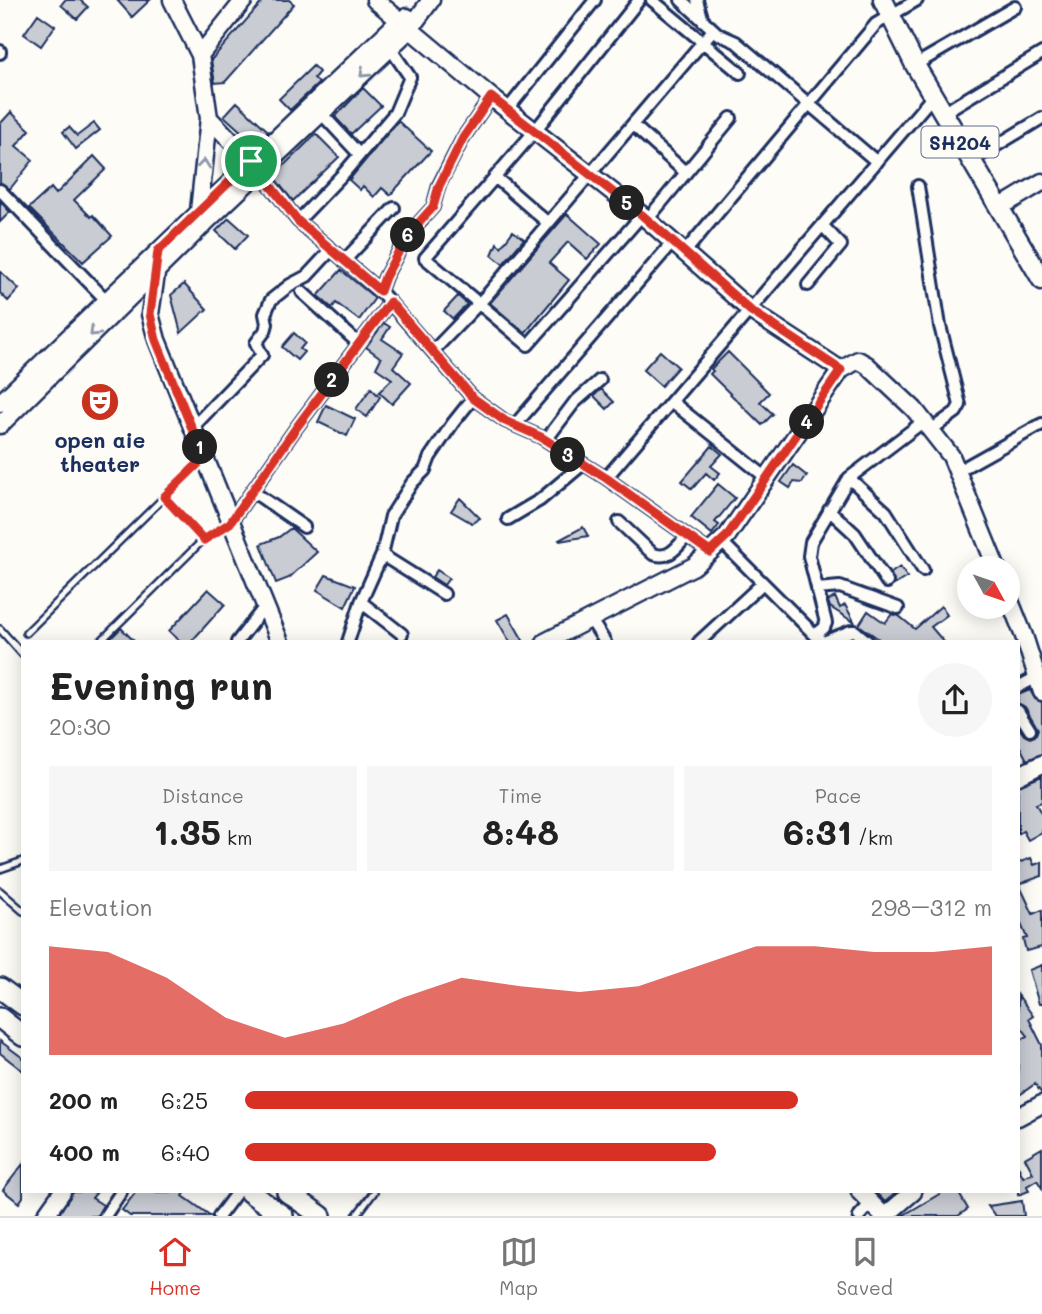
<!DOCTYPE html>
<meta charset="utf-8">
<style>
:root{--surface:#fff;--page:#f6f6f6;--text:#222;--muted:#767676;--line:#e0e0e0;--accent:#d93025}
body{margin:0;font-family:Mali,sans-serif;background:var(--page);color:var(--text);height:100vh;display:flex;flex-direction:column;font-size:26px;white-space:nowrap}
*{box-sizing:border-box;margin:0}
p{font-size:23px;color:var(--muted)}
.icon{flex:none;width:38px;height:38px;fill:none;stroke:currentColor;stroke-width:2;stroke-linecap:round;stroke-linejoin:round}
.map{position:relative;flex:1;overflow:hidden}
.panel{position:absolute;left:21px;top:640px;width:999px;height:553px;display:flex;flex-direction:column;background:var(--surface);border-radius:0px;box-shadow:0 4px 18px #0003}
.panel>*{flex:none}
.needle{width:46px;rotate:130deg}
.buttons{position:absolute;left:957px;top:556px;display:grid;gap:14px}
.buttons a{display:grid;place-items:center;width:63px;height:63px;border-radius:50%;background:var(--surface);box-shadow:0 4px 18px #0003;font-size:35px}
.pin{position:absolute;display:grid;place-items:center;width:60px;height:60px;color:#fff;margin:-30px;border:4px solid #fff;border-radius:50%;box-shadow:0 2px 7px #0007}
.km{position:absolute;width:35px;height:35px;margin:-18px;border-radius:50%;background:#222;color:#fff;font-size:19px;line-height:35px;text-align:center}
.round{display:grid;place-items:center;flex:none;width:74px;height:74px;border-radius:37px;background:var(--page)}
.summary{display:flex;align-items:center;justify-content:space-between;height:119px;padding:0 28px}
h1{font-size:38px;font-weight:800;line-height:52px}
.figures{display:grid;grid-template-columns:repeat(3,1fr);gap:10px;height:119px;padding:7px 28px}
.figures div{display:grid;align-content:center;border-radius:0px;background:var(--page);text-align:center}
.figures b{font-size:35px;font-weight:800}
.figures small{font-size:19px;font-weight:400}
.figures p{font-size:19px}
.chart{height:196px;padding:14px 28px}
.chart p{display:flex;justify-content:space-between}
.chart svg{width:100%;height:126px;margin-top:7px;fill:var(--accent);opacity:.7}
ul{padding:0 28px;list-style:none;font-size:23px}
li{display:grid;grid-template-columns:112px 84px 1fr;align-items:center;height:52px}
li i{height:18px;border-radius:9px;background:var(--accent)}
.dock{display:flex;justify-content:space-around;align-items:center;height:98px;border-top:2px solid var(--line);background:var(--surface);font-size:19px;color:var(--muted)}
.dock a{display:grid;justify-items:center;gap:4px}
.dock .current{color:var(--accent)}
.map>svg:first-child{display:block}
.building{fill:#c9ccd3;stroke:#1b2f5e;stroke-width:2}
.lines{fill:none;stroke-linecap:round;stroke-linejoin:round}
.lane-casing{stroke:#1b2f5e;stroke-width:10}
.street-casing{stroke:#1b2f5e;stroke-width:16}
.secondary-casing{stroke:#1b2f5e;stroke-width:21}
.primary-casing{stroke:#1b2f5e;stroke-width:23}
.highway-casing{stroke:#1b2f5e;stroke-width:24}
.lane{stroke:#fdfcf7;stroke-width:5}
.street{stroke:#fdfcf7;stroke-width:10}
.secondary{stroke:#fdfcf7;stroke-width:16}
.primary{stroke:#fdfcf7;stroke-width:18}
.highway{stroke:#fdfcf7;stroke-width:19}
.oneway{stroke:#8c96aa}
.route-casing{stroke:#fff;stroke-width:14}
.route{stroke:#d93025;stroke-width:9}
.labels{text-anchor:middle;dominant-baseline:central;stroke-width:6;stroke-linejoin:round;paint-order:stroke}
.shield{fill:#fdfcf7;stroke:#5f6c8c;stroke-width:2}
.shield-label{font-size:19px;font-weight:bold;fill:#1b2f5e}
.poi-label{font-size:21px;font-weight:bold;fill:#1b2f5e;stroke:#fdfcf7}
</style>
<div class="map">
<svg width="1042" height="1216" viewBox="0 0 1042 1216">
<rect width="100%" height="100%" fill="#fdfcf7"/>
<filter id="ink" filterUnits="userSpaceOnUse"><feTurbulence type="fractalNoise" baseFrequency=".0143" numOctaves="2"/><feDisplacementMap in="SourceGraphic" scale="14" xChannelSelector="R" yChannelSelector="G"/><feConvolveMatrix kernelMatrix="1 2 1 2 8 2 1 2 1" color-interpolation-filters="sRGB"/></filter>
<g filter="url(#ink)">
<path class="building" d="M65,0H80L88,7L77,19L61,5Z
M117,0H150L132,17Z
M264,0H289L294,4L225,82L215,83L211,60Z
M38,14L55,26L41,46L24,34Z
M313,66L319,72L314,78L319,83L290,110L279,99Z
M363,88L381,106L351,134L335,117Z
M237,102L268,131L255,144L224,116Z
M11,112L30,130L16,146L33,160L10,189L0,182V124Z
M398,121L431,151L390,195L382,188L374,197L363,186L360,190L349,180Z
M94,123L100,130L76,149L63,132L69,127L77,136Z
M316,134L339,157L293,201L273,176Z
M94,156L106,169L74,200L91,217L93,215L112,236L83,262L29,208L51,188L56,194Z
M0,201L10,212L0,222Z
M567,214L601,244L587,259L568,242L549,263L569,280L525,333L490,303Z
M229,218L248,235L235,249L216,231Z
M513,231L524,239L503,264L492,255L497,243L501,247Z
M341,270L375,298L359,320L336,303L332,308L318,296Z
M0,271L19,289L8,301L0,293Z
M184,284L207,309L181,333L171,295Z
M458,296L467,304L453,319L444,311Z
M384,323L390,327L382,339L403,353L393,367L411,383L392,404L379,392L392,379L376,368L381,358L366,347Z
M294,333L305,343L300,349L304,352L297,360L282,347Z
M660,351L678,367L661,386L643,370Z
M728,352L769,393L760,402L773,414L762,425L710,374L713,371L711,369Z
M371,388L380,397L367,417L356,409Z
M601,389L614,402L607,409L594,396Z
M326,405L355,419L347,436L318,422Z
M712,446L722,454L711,466L720,473L714,480L706,473L692,489L682,481Z
M793,465L807,476L802,483L794,482L790,488L781,482Z
M718,484L735,498L715,522L719,525L712,534L691,517Z
M460,498L480,518L472,523L451,511Z
M583,527L588,536L560,541L559,540Z
M291,528L317,552L289,578L276,583L261,544L279,537Z
M900,567L907,577L894,585L891,573Z
M437,570L449,578L444,585L432,577Z
M326,575L355,586L345,607L317,590Z
M208,589L225,604L191,642H181L169,631Z
M835,597L840,608L845,605L855,623L830,607L828,601Z
M941,606L947,615L931,627L944,642H883L859,625L868,611L885,623L892,614L899,616L915,629Z
M508,614L524,642H510L497,620Z
M121,628L135,642H107Z
M1030,690L1035,699L1042,702V754L1027,760L1018,743V727L1024,735L1030,738L1035,736L1038,729L1025,707L1018,703V695Z
M1042,776V802L1036,804L1042,815V832L1028,840L1023,831L1018,834V786Z
M1031,858L1034,865L1042,862V876L1019,884L1033,914L1042,910V947L1026,951L1023,939L1027,938L1018,917V863Z
M1042,965V1004H1039L1029,970Z
M1018,995L1033,1016L1029,1019L1042,1045V1094L1035,1084L1018,1096V1041L1028,1036L1018,1023Z
M0,1041L23,1058V1071L0,1053Z
M1042,1148V1188L1037,1180L1027,1186L1029,1191L1018,1195V1166L1023,1177L1033,1173L1025,1158Z
M23,1164V1197L19,1203L3,1190Z
M72,1192H97L92,1198L103,1205L97,1216H58Z
M136,1192H186L183,1196L211,1216H130L122,1210Z
M875,1192H897L885,1202Z
M943,1192H958L968,1209L958,1216H902Z
M1022,1201L1024,1216H995L988,1206Z"/>
<g class="lines">
<g class="lane-casing">
<path id="lane" d="M203,540L230,523
M0,629L23,655
M26,633L202,460
M100,642L203,540L164,497
M0,869L23,861
M0,891L23,911
M356,1216L374,1192"/>
</g>
<g class="street-casing">
<path id="street" d="M639,0L534,132L425,258L528,345L642,215
M652,0L740,73
M681,0L718,34L736,42L877,162
M697,0L703,21
M0,51V53
M915,65L1015,7
M508,109L595,0
M321,113L359,154
M943,113L1042,53
M633,125L686,173
M971,161L1042,118
M259,171L298,221L380,291L473,398L505,421L541,437L606,478L933,96
M495,177L548,223
M918,186L940,326L960,405L956,412L931,430
M0,190L106,300
M647,220L731,118
M298,221L344,173L395,113L410,77L390,48
M684,253L876,24L917,0
M344,261L394,208
M808,285L841,245L823,226
M380,291L385,277L407,236L433,207L439,185L463,138L491,97
M302,292L358,343
M433,351L487,295L713,30
M672,402L768,479
M515,425L672,243
M192,428L262,355L256,343L265,331L267,324L265,314L271,300L290,285L307,276L331,250
M546,440L574,403L600,380
M958,471L1042,424
M606,478L710,552
M849,478L886,512L923,570
M252,491L304,527
M829,510L855,534L887,582
M508,519L540,500L583,464
M619,522L653,554C669,560 677,547 687,536
M230,523L296,428L390,302
M721,541L822,642
M382,555L444,594
M817,589L840,587L898,608
M361,602L402,634
M591,620L605,642
M815,635L824,628L826,623L809,556L811,542L849,478L924,421
M237,642L266,605
M348,642L361,602L382,555L391,516L412,483L425,470L430,457L453,423L473,398
M699,642L763,583
M824,642L851,631H855L868,642
M1018,687L1037,677
M1018,711L1030,730
M105,1216L121,1192
M219,1216L237,1192
M859,1216L871,1203"/>
</g>
<g class="secondary-casing">
<path id="secondary" d="M172,0L200,55
M375,0L491,97L642,215L751,311L841,370
M209,118L258,169
M999,208L1042,182
M199,211L209,118L200,55L244,0
M157,268L150,314L157,340L280,642
M0,403L399,21L407,17
M0,425L208,220L390,48L409,30L431,0
M1008,596L1024,636L1042,692
M545,642L694,566L710,552L727,536L841,370L858,360L867,365L914,409L951,456L997,569
M1018,776L1042,764
M1018,1117L1042,1104
M860,1192L884,1216
M45,1216L62,1192
M885,1216L913,1192"/>
</g>
<g class="primary-casing">
<path id="primary" d="M883,0L915,65L1042,280"/>
</g>
<g class="highway-casing">
<path id="highway" d="M0,988L23,1005
M0,1018L23,1036
M249,1192L283,1216
M287,1192L321,1216"/>
</g>
<use href="#lane" class="lane"/>
<use href="#street" class="street"/>
<use href="#secondary" class="secondary"/>
<use href="#primary" class="primary"/>
<use href="#highway" class="highway"/>
</g>
<defs><path id="oneway-chevron" d="M-2-3.5L2.5 0L-2 3.5" fill="none" stroke-width="1.6" stroke-linecap="round" stroke-linejoin="round" transform="scale(1.75)"/></defs>
<g class="oneway">
<use href="#oneway-chevron" transform="translate(364 73) rotate(137)"/>
<use href="#oneway-chevron" transform="translate(204 164) rotate(-84)"/>
<use href="#oneway-chevron" transform="translate(94 332) rotate(135)"/>
</g>
</g>
<g class="lines" filter="url(#ink)">
<g class="route-casing">
<path id="route" d="M491,97L642,215L751,311L841,370L727,536L710,552L606,478L541,437L505,421L473,398L390,302L296,428L230,523L204,540L164,497L204,458L156,340L150,314L158,251L251,161L298,221L380,291L385,277L407,236L433,207L439,186L463,138Z"/>
</g>
<use href="#route" class="route"/>
</g>
<defs>
<g id="theatre-disc" transform="scale(2.0125)"><circle r="9.5" fill="#c8321e" stroke="#fdfcf7"/><path d="M-5-5.5Q0-4 5-5.5V0Q5 5 0 6Q-5 5-5 0ZM-3.3-2.5H-1v1.5H-3.3ZM1-2.5H3.3v1.5H1ZM-2.8 1Q0 5.5 2.8 1Z" fill="#fff"/></g>
</defs>
<g fill-rule="evenodd">
<use href="#theatre-disc" x="100" y="402"/>
</g>
<g class="labels">
<rect class="shield" x="921.5" y="126.5" width="77" height="31" rx="5"/>
<g class="shield-label">
<text x="960" y="142">SH204</text>
</g>
<g class="poi-label">
<text x="100" y="439">open aie<tspan x="100" dy="24">theater</tspan></text>
</g>
</g>
</svg>
<div class="buttons">
<a><svg class="needle" viewBox="-14 -14 28 28"><path d="M0-13l5 13h-10z" fill="#e53935"/><path d="M0 13l5-13h-10z" fill="#767676"/></svg></a>
</div>
<div class="pin" style="left:251px;top:161px;background:#1e9e55"><svg class="icon" aria-label="arrive" viewBox="0 0 24 24"><path d="M6 21V4h12l-3 4 3 4H6"/></svg></div>
<b class="km" style="left:200px;top:447px">1</b>
<b class="km" style="left:332px;top:380px">2</b>
<b class="km" style="left:568px;top:455px">3</b>
<b class="km" style="left:807px;top:422px">4</b>
<b class="km" style="left:627px;top:203px">5</b>
<b class="km" style="left:408px;top:235px">6</b>
<section class="panel">
<div class="summary"><div><h1>Evening run</h1><p>20:30</p></div><a class="round"><svg class="icon" aria-label="share" viewBox="0 0 24 24"><path d="M12 15V3M7 8l5-5 5 5M5 13v7h14v-7"/></svg></a></div>
<div class="figures">
<div><p>Distance</p><b>1.35<small> km</small></b></div>
<div><p>Time</p><b>8:48</b></div>
<div><p>Pace</p><b>6:31<small> /km</small></b></div>
</div>
<div class="chart"><p><span>Elevation</span>298–312 m</p>
<svg viewBox="0 0 160 44" preserveAspectRatio="none"><path d="M0 44V6L10 8L20 17L30 31L40 38L50 33L60 24L70 17L80 20L90 22L100 20L110 13L120 6L130 6L140 8L150 8L160 6V44z"/></svg>
</div>
<ul>
<li><b>200 m</b>6:25<i style="width:74%"></i></li>
<li><b>400 m</b>6:40<i style="width:63%"></i></li>
</ul>
</section>
</div>
<nav class="dock">
<a class="current"><svg class="icon" aria-label="home" viewBox="0 0 24 24"><path d="M3 11l9-7 9 7M6 9v11h12V9"/></svg>Home</a>
<a><svg class="icon" aria-label="map" viewBox="0 0 24 24"><path d="M3 6l6-2 6 2 6-2v14l-6 2-6-2-6 2zM9 4v14M15 6v14"/></svg>Map</a>
<a><svg class="icon" aria-label="saved" viewBox="0 0 24 24"><path d="M7 4h10v16l-5-4-5 4z"/></svg>Saved</a>
</nav>
